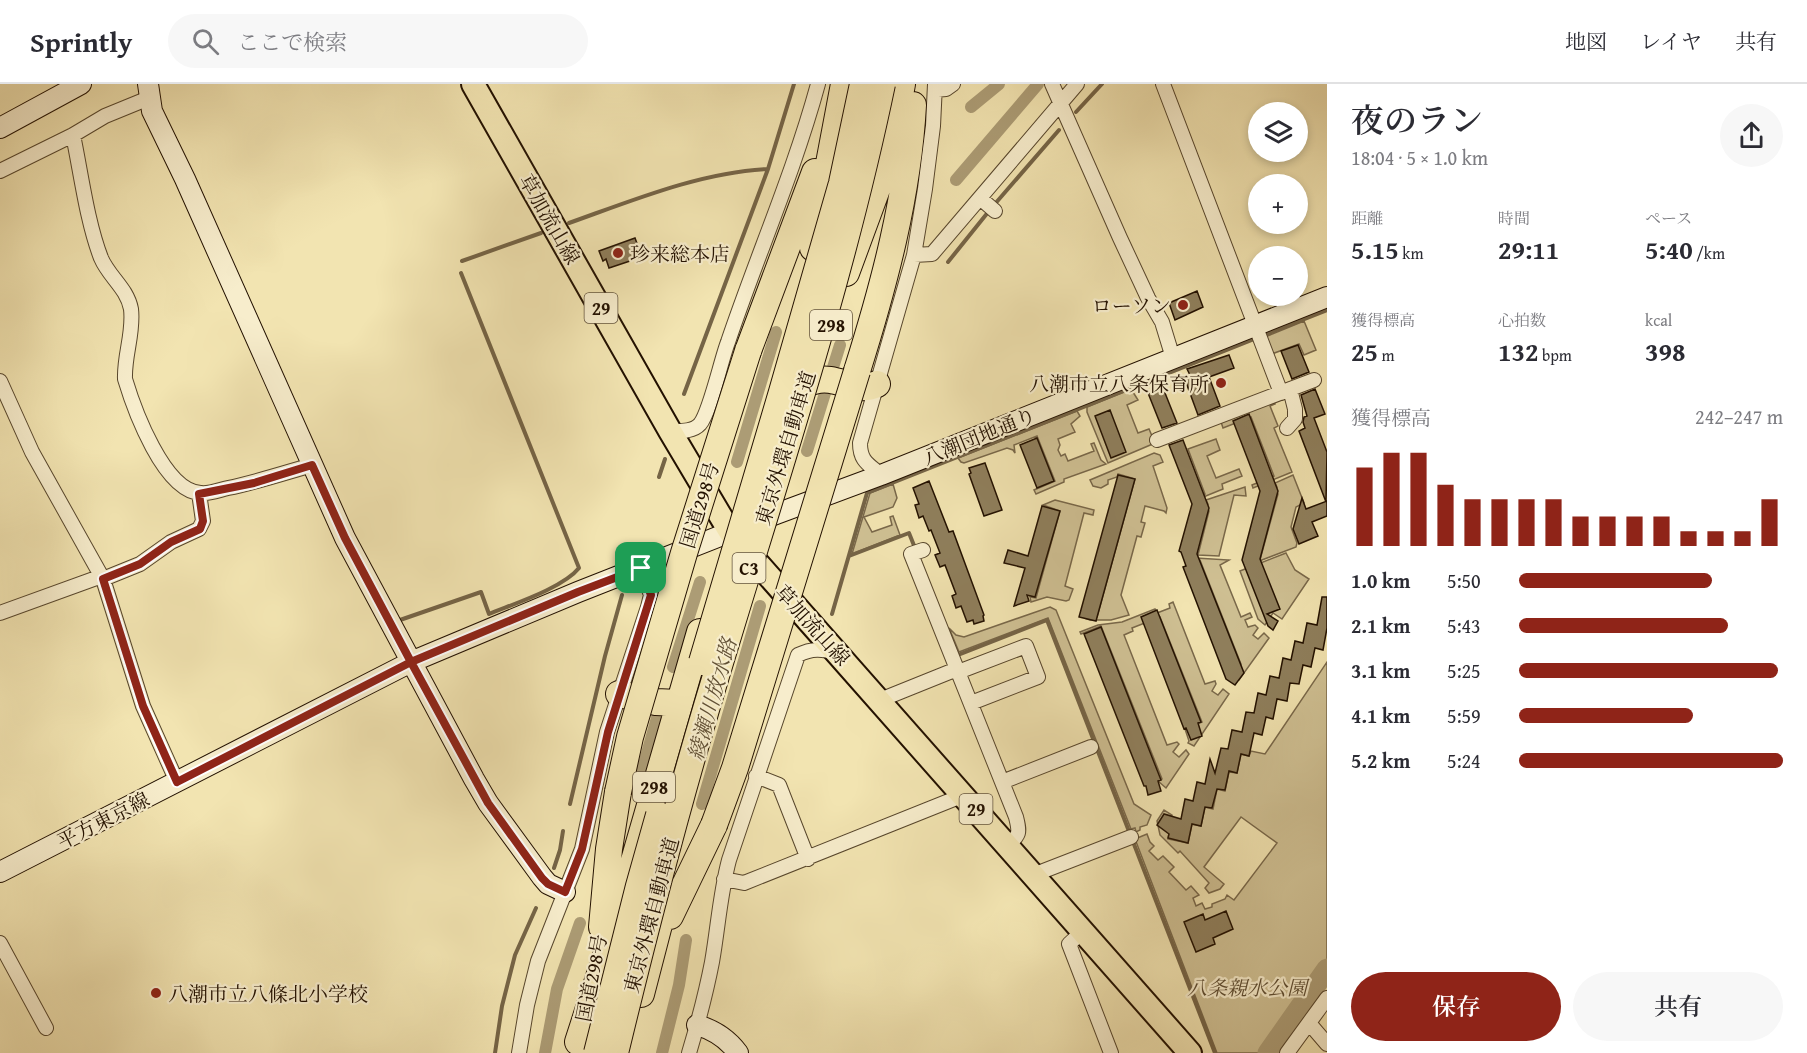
<!DOCTYPE html>
<html lang="ja">
<meta charset="utf-8">
<style>
:root{--surface:#fff;--page:#f7f7f7;--text:#2b2b33;--muted:#7c7c81;--line:#e1e1e2;--accent:#8f2418}
body{margin:0;font-family:"Gentium Book Plus","Noto Serif JP",serif;background:var(--page);color:var(--text);height:100vh;display:flex;flex-direction:column;font-size:22px;white-space:nowrap}
*{box-sizing:border-box;margin:0}
p{font-size:20px;color:var(--muted)}
.icon{flex:none;width:33px;height:33px;fill:none;stroke:currentColor;stroke-width:2;stroke-linecap:round;stroke-linejoin:round}
.map{position:relative;flex:1;overflow:hidden}
.panel{display:flex;flex-direction:column;background:var(--surface);width:480px}
.panel>*{flex:none}
.tools{position:absolute;left:1248px;top:18px;display:grid;gap:12px}
.tools a{display:grid;place-items:center;width:60px;height:60px;border-radius:50%;background:var(--surface);box-shadow:0 3px 9px #0003;font-size:30px}
.pin{position:absolute;display:grid;place-items:center;width:51px;height:51px;color:#fff;margin:-26px;border-radius:12px;box-shadow:0 3px 9px #0006}
.round{display:grid;place-items:center;flex:none;width:63px;height:63px;border-radius:32px;background:var(--page)}
.head{display:flex;align-items:center;justify-content:space-between;height:102px;padding:0 24px}
h1{font-size:33px;font-weight:600;line-height:45px}
.stats{display:grid;grid-template-columns:repeat(3,1fr);gap:9px;height:102px;padding:6px 24px}
.stats div{display:grid;align-content:center}
.stats b{font-size:26px;font-weight:600}
.stats small{font-size:16px;font-weight:400}
.stats p{font-size:16px}
.chart{height:168px;padding:12px 24px}
.chart p{display:flex;justify-content:space-between}
.chart svg{width:100%;height:108px;margin-top:6px;stroke:var(--accent);stroke-width:6}
.action{display:flex;gap:12px;margin-top:auto;padding:12px 24px}
.action a{flex:1;height:69px;border-radius:36px;background:var(--accent);color:#fff;font-size:24px;font-weight:600;line-height:69px;text-align:center}
.action a+a{background:var(--page);color:var(--text)}
ul{padding:0 24px;list-style:none;font-size:20px}
li{display:grid;grid-template-columns:96px 72px 1fr;align-items:center;height:45px}
li i{height:15px;border-radius:8px;background:var(--accent)}
header{display:flex;align-items:center;gap:36px;box-sizing:border-box;height:84px;padding:0 30px;background:var(--surface);border-bottom:2px solid var(--line)}
header strong{font-size:28px}
nav{display:flex;gap:33px;margin-inline-start:auto;font-size:21px}
.search{width:420px;height:54px;background:var(--page);display:flex;align-items:center;gap:15px;box-sizing:border-box;padding:0 21px;border-radius:33px;color:var(--muted);font-size:22px}
main{display:flex;flex:1;min-height:0}
.map>svg:first-child{display:block}
.green{fill:#cfc093;stroke:#79684a;stroke-width:1.5}
.lines{fill:none;stroke-linecap:round;stroke-linejoin:round}
.stream{stroke:#756446;stroke-width:4}
.canal{stroke:#ac9c75;stroke-width:12}
.river{stroke:#ac9c75;stroke-width:21}
.building{fill:#8f7f5c;stroke:#231100;stroke-width:1.5}
.street-casing{stroke:#57462c;stroke-width:16}
.secondary-casing{stroke:#231100;stroke-width:22}
.primary-casing{stroke:#231100;stroke-width:26}
.highway-casing{stroke:#231100;stroke-width:28}
.street{stroke:#f7edcc;stroke-width:14}
.secondary{stroke:#f7edcc;stroke-width:20}
.primary{stroke:#f2e4b1;stroke-width:22}
.highway{stroke:#f2e4b1;stroke-width:26}
.highway-bridge-casing{stroke:#231100;stroke-width:28;stroke-linecap:butt}
.highway-bridge{stroke:#f2e4b1;stroke-width:26}
.route-casing{stroke:#fff;stroke-width:12}
.route{stroke:#8f2418;stroke-width:8}
.poi-dot{fill:#8f2418;stroke:#f7edcc;stroke-width:2}
.labels{text-anchor:middle;dominant-baseline:central;stroke-width:4.5;stroke-linejoin:round;paint-order:stroke}
.shield{fill:#f7edcc;stroke:#63533d;stroke-width:1.5}
.shield-label{font-size:18px;font-weight:bold;fill:#231100}
.street-label{font-size:20px;fill:#231100;stroke:#f7edcc}
.poi-label{font-size:20px;fill:#231100;stroke:#f7edcc;text-anchor:start}
.park-label{font-size:20px;font-style:italic;fill:#5f4e33;stroke:#f7edcc}
.water-label{font-size:21px;font-style:italic;fill:#615035;stroke:#f7edcc}
</style>
<header>
<strong>Sprintly</strong>
<div class="search"><svg class="icon" aria-label="search" viewBox="0 0 24 24"><circle cx="10" cy="10" r="6"/><path d="M15 15l6 6"/></svg>ここで検索</div>
<nav><a>地図</a><a>レイヤ</a><a>共有</a></nav>
</header>
<main>
<div class="map">
<svg width="1327" height="969" viewBox="0 0 1327 969">
<rect width="100%" height="100%" fill="#f2e4b1"/>
<filter id="stains"><feTurbulence type="fractalNoise" baseFrequency=".00333" numOctaves="4"/><feColorMatrix values="0 0 0 0 .2 0 0 0 0 .09 0 0 0 0 .02 0 0 0 .5 -.17"/></filter>
<radialGradient id="worn" r=".72"><stop offset=".6" stop-color="#630" stop-opacity="0"/><stop offset="1" stop-color="#630" stop-opacity=".3"/></radialGradient>
<path class="green" d="M1304,237L1316,266L1304,271L1299,260L1269,271L1265,253Z
M1131,305L1138,316L1127,321L1138,349L1149,345L1155,359L1108,379L1087,328V323Z
M1273,317L1275,320L1270,322L1278,342L1274,344L1292,388L1253,404L1252,401L1274,392L1251,333L1223,344L1221,338Z
M1077,327L1080,332L1071,340L1075,348L1058,355L1060,361L1058,366L1061,372L1065,370L1068,377L1094,367L1091,360L1094,359L1101,376L1106,380L1064,395V398L1036,410L1034,406L1055,397L1037,352L1014,361L1015,369L1013,366L1007,364L964,379L961,378L958,374Z
M1216,355L1220,366L1207,372L1216,394L1239,385L1242,392L1222,400L1223,405L1196,416H1191L1205,410L1188,365Z
M1154,369L1160,371L1163,378L1153,382L1167,424L1166,429L1164,427L1145,422L1141,438L1145,439L1141,453L1137,452L1121,511L1129,531L1111,536H1090L1087,535L1097,533L1135,395L1118,390L1117,393L1108,396V400L1101,404L1093,402L1090,396Z
M1293,391L1304,419L1296,423L1291,443L1297,459L1296,463L1254,479L1260,476L1278,410L1267,407L1277,403L1275,399Z
M893,400L897,414L893,423L864,433L872,448L892,441L890,433L893,432L900,451L852,470L870,409Z
M1245,403L1246,412L1234,411L1219,472L1198,471L1209,427L1198,424L1208,420L1206,416Z
M1055,416L1094,426L1093,431L1084,429L1065,502L1073,505L1069,516L1066,517L1047,513L1031,518L1030,513L1036,514L1060,427L1043,421Z
M1286,469L1295,486L1309,495L1282,535L1273,529L1265,541L1258,535L1240,487Z
M1196,474L1229,476L1220,481L1241,533L1250,529L1252,533L1245,536L1248,543L1255,541L1258,544L1253,551L1258,555L1264,549L1269,554L1239,596L1232,590L1241,580L1200,476Z
M1173,518L1205,600L1215,597L1216,600L1212,607L1218,611L1223,605L1229,610L1194,662L1188,659L1189,657L1185,645L1202,638L1160,533L1132,544L1133,547L1124,551L1167,661L1177,658L1179,660L1173,668L1179,673L1186,666L1189,670L1166,704L1158,697L1162,695L1101,542L1081,550L1080,548L1098,541L1122,538L1155,525L1157,529L1170,524L1169,520Z
M1050,523L1056,526L1134,720L1151,731L1147,741L1140,743V746L1136,748L1135,744L1131,745L1048,534L959,568L949,544L956,551L964,553Z
M1327,578V877L1263,969H1217L1135,755L1147,750L1150,758L1154,762L1149,767L1158,776L1163,772L1174,783L1169,788L1186,806L1191,802L1199,811L1193,814L1196,822L1202,819L1205,825L1212,823V820L1225,815L1227,811L1234,816L1277,759L1241,733L1204,783L1224,800L1220,805L1209,809L1205,804L1209,799L1180,767L1178,769L1160,751L1157,737L1164,726L1172,731L1168,755L1188,759L1192,740L1201,742L1205,723L1213,725L1217,705L1225,707L1229,688L1237,689L1241,670L1249,672L1251,667L1265,670Z"/>
<g class="lines">
<path class="stream" d="M1076,28L1102,0
M994,121L1059,46
M569,139C631,117 701,88 767,85
M462,177L541,149
M948,178L989,127
M684,310L768,85L794,0
M659,393L665,375
M849,472L909,449L915,464
M832,530L867,409L1327,226
M400,536L481,508L489,530C513,520 563,504 579,484L461,189
M957,569L958,571L1047,536L1215,969
M570,720L605,572L622,511
M554,784L560,766L563,747
M495,969L502,922L515,871L536,824"/>
<path class="canal" d="M971,23L999,0
M956,96L1038,0
M807,367L840,261
M737,378L776,248
M673,583L700,498
M641,691L658,630
M702,720L760,522
M545,969L557,905L580,839
M662,969L679,901L686,856"/>
<path class="river" d="M1268,969L1327,885"/>
</g>
<path class="building" d="M635,154L642,173L609,184L606,175L603,177L599,167Z
M1197,207L1203,223L1175,236L1169,219Z
M1298,261L1309,288L1292,295L1281,267Z
M1229,271L1234,284L1209,293L1220,322L1198,331L1184,293L1190,291L1187,285Z
M1163,304L1177,339L1162,344L1148,309Z
M1315,305L1325,330L1314,334L1327,368L1326,418L1299,347L1305,344L1303,338L1304,333L1307,332L1301,311Z
M1110,326L1126,368L1111,374L1095,332Z
M1249,330L1278,407L1260,475L1280,525L1267,530L1278,537L1273,546L1268,542L1242,476L1260,407L1233,337Z
M1037,354L1054,397L1037,404L1020,361Z
M1183,356L1209,424L1197,470L1244,589L1235,601L1226,595L1183,483L1186,482L1181,468L1179,467L1192,420L1169,361Z
M985,379L1002,426L984,432L969,390L971,389L969,384Z
M1118,391L1135,395L1096,537L1079,533Z
M929,397L949,448L953,447L984,531L983,532L984,537L974,540L973,536L967,538L961,522L956,524L952,512L956,510L945,481L940,483L935,471L940,469L931,446L929,447L923,432L919,434L915,421L919,420L913,404Z
M1302,414L1306,425L1327,417V432L1312,438L1318,452L1299,460L1293,445Z
M1042,422L1060,427L1035,513L1027,511L1029,517L1014,522L1025,484L1004,479L1008,466L1028,472Z
M1322,513H1327V544L1323,566L1315,564L1311,583L1303,581L1299,600L1290,599L1287,617L1277,615L1273,635L1266,633L1262,651L1254,649L1249,672L1241,670L1237,689L1229,687L1225,706L1217,705L1212,724L1205,723L1201,742L1192,740L1188,759L1168,754L1169,750L1157,741L1164,730L1181,735L1185,715L1193,717L1197,698L1205,700L1210,675L1215,689L1221,664L1228,665L1232,646L1242,648L1246,628L1254,629L1258,609L1266,611L1270,592L1279,594L1283,574L1291,576L1295,557L1303,559L1307,539L1317,541Z
M1157,526L1201,638L1198,639L1202,652L1191,656L1186,644L1184,645L1141,533Z
M1101,543L1161,696L1158,697L1161,707L1148,711L1146,702H1144L1084,550Z
M1226,827L1233,845L1213,854L1215,860L1196,868L1184,838L1203,830L1205,836Z"/>
<g class="lines">
<g class="street-casing">
<path id="street" d="M1052,0L1120,154L1148,214L1162,238L1173,274
M1163,0L1281,309
M935,6L946,5L953,0
M73,51C81,89 87,138 101,174C109,193 127,204 131,225C134,249 124,271 125,295C134,325 164,408 201,409C209,410 219,406 228,404C257,398 284,389 312,381
M0,87L73,51L105,32L149,14
M980,114L995,127
M914,171L932,170L1077,0
M0,297L32,368L103,495L143,622L177,698
M1287,344L1295,335V325L1290,305
M670,347C680,347 693,348 700,340C710,328 721,276 728,258C757,172 794,88 818,0
M1157,356L1314,296
M881,391C868,380 860,377 860,359L914,171L925,105L933,42L935,0
M923,466L911,470L1016,733C1020,749 1020,751 1007,762
M103,495L140,480L171,458L199,445L203,437L199,409
M0,529L102,492
M958,588L1026,562L1038,593L971,619
M880,616L957,585
M756,692L779,701L808,775
M1002,698L1091,663
M1033,791L1131,753
M724,795L744,799L964,711
M1083,847L1069,860L1111,969
M0,859L46,944
M1309,939L1327,960
M519,969L527,921L538,877L582,765L607,648L648,523L651,511L641,484
M689,969C698,939 706,909 712,878C718,844 720,810 729,776L798,571C812,564 822,565 837,569
M1287,969L1327,914"/>
</g>
<g class="secondary-casing">
<path id="secondary" d="M148,0L152,27L185,95L345,454L474,695L488,719L542,793L548,800L565,808
M0,44L81,0
M0,788L411,578L578,508L776,430L881,391L1327,213
M697,941C714,946 727,954 738,969"/>
</g>
<g class="primary-casing">
<path id="primary" d="M473,0L670,347L730,448L1190,969"/>
</g>
<g class="highway-casing">
<path id="highway" d="M813,164L844,0
M846,189L888,75L902,0
M748,267L815,88
M857,287C884,201 908,112 913,21
M814,297C838,290 854,311 877,300
M619,610L656,618L678,619
M670,832L714,741
M602,843L609,765L618,708
M641,910L668,806
M578,958L612,853L700,548"/>
</g>
<use href="#street" class="street"/>
<use href="#secondary" class="secondary"/>
<use href="#primary" class="primary"/>
<use href="#highway" class="highway"/>
<g class="highway-bridge-casing">
<path id="highway-bridge" d="M702,578L782,308L842,99L863,0
M618,708L630,653L684,469L748,267
M714,741L735,684L857,287
M597,969L639,802L659,731
M615,969C643,853 673,737 707,622C768,416 838,211 882,0"/>
</g>
<use href="#highway-bridge" class="highway-bridge"/>
</g>
<g class="lines">
<g class="route-casing">
<path id="route" d="M641,484L578,508L411,578L345,454L312,381L254,399L199,410L203,437L200,445L171,458L140,480L103,495L143,622L177,698L411,578L488,719L542,794L548,800L565,808L582,765L608,648L651,511L641,484"/>
</g>
<use href="#route" class="route"/>
</g>
<g class="poi-dot">
<circle cx="618" cy="169" r="6"/>
<circle cx="1183" cy="221" r="6"/>
<circle cx="1221" cy="299" r="6"/>
<circle cx="156" cy="909" r="6"/>
</g>
<g class="labels">
<g class="shield">
<rect x="584.5" y="209" width="33" height="30" rx="4.5"/>
<rect x="810" y="226" width="42" height="30" rx="4.5"/>
<rect x="732.5" y="469" width="33" height="30" rx="4.5"/>
<rect x="633" y="688" width="42" height="30" rx="4.5"/>
<rect x="959.5" y="710" width="33" height="30" rx="4.5"/>
</g>
<g class="shield-label">
<text x="601" y="224">29</text>
<text x="831" y="241">298</text>
<text x="749" y="484">C3</text>
<text x="654" y="703">298</text>
<text x="976" y="725">29</text>
</g>
<g class="street-label">
<text transform="translate(550 135) rotate(60)">草加流山線</text>
<text transform="translate(979 352) rotate(-22)">八潮団地通り</text>
<text transform="translate(785 364) rotate(-73)">東京外環自動車道</text>
<text transform="translate(699 421) rotate(-73)">国道298号</text>
<text transform="translate(813 541) rotate(48)">草加流山線</text>
<text transform="translate(103 736) rotate(-27)">平方東京線</text>
<text transform="translate(651 831) rotate(-75)">東京外環自動車道</text>
<text transform="translate(591 894) rotate(-79)">国道298号</text>
</g>
<g class="poi-label">
<text x="630" y="169">珍来総本店</text>
<text x="1171" y="221" text-anchor="end">ローソン</text>
<text x="1209" y="299" text-anchor="end">八潮市立八条保育所</text>
<text x="168" y="909">八潮市立八條北小学校</text>
</g>
<g class="park-label">
<text x="1247" y="903">八条親水公園</text>
</g>
<g class="water-label">
<text transform="translate(712 615) rotate(-74)">綾瀬川放水路</text>
</g>
</g>
<rect width="100%" height="100%" filter="url(#stains)"/>
<rect width="100%" height="100%" fill="url(#worn)"/>
</svg>
<div class="tools">
<a><svg class="icon" aria-label="layers" viewBox="0 0 24 24"><path d="M12 4l9 5-9 5-9-5zM3 14l9 5 9-5"/></svg></a>
<a>+</a>
<a>−</a>
</div>
<div class="pin" style="left:641px;top:484px;background:#1e9e55"><svg class="icon" aria-label="arrive" viewBox="0 0 24 24"><path d="M6 21V4h12l-3 4 3 4H6"/></svg></div>
</div>
<section class="panel">
<div class="head"><div><h1>夜のラン</h1><p>18:04 · 5 × 1.0 km</p></div><a class="round"><svg class="icon" aria-label="share" viewBox="0 0 24 24"><path d="M12 15V3M7 8l5-5 5 5M5 13v7h14v-7"/></svg></a></div>
<div class="stats">
<div><p>距離</p><b>5.15<small> km</small></b></div>
<div><p>時間</p><b>29:11</b></div>
<div><p>ペース</p><b>5:40<small> /km</small></b></div>
</div>
<div class="stats">
<div><p>獲得標高</p><b>25<small> m</small></b></div>
<div><p>心拍数</p><b>132<small> bpm</small></b></div>
<div><p>kcal</p><b>398</b></div>
</div>
<div class="chart"><p><span>獲得標高</span>242–247 m</p>
<svg viewBox="0 0 160 44" preserveAspectRatio="none"><path d="M5 44V12M15 44V6M25 44V6M35 44V19M45 44V25M55 44V25M65 44V25M75 44V25M85 44V32M95 44V32M105 44V32M115 44V32M125 44V38M135 44V38M145 44V38M155 44V25"/></svg>
</div>
<ul>
<li><b>1.0 km</b>5:50<i style="width:73%"></i></li>
<li><b>2.1 km</b>5:43<i style="width:79%"></i></li>
<li><b>3.1 km</b>5:25<i style="width:98%"></i></li>
<li><b>4.1 km</b>5:59<i style="width:66%"></i></li>
<li><b>5.2 km</b>5:24<i style="width:100%"></i></li>
</ul>
<div class="action"><a>保存</a><a>共有</a></div>
</section>
</main>
